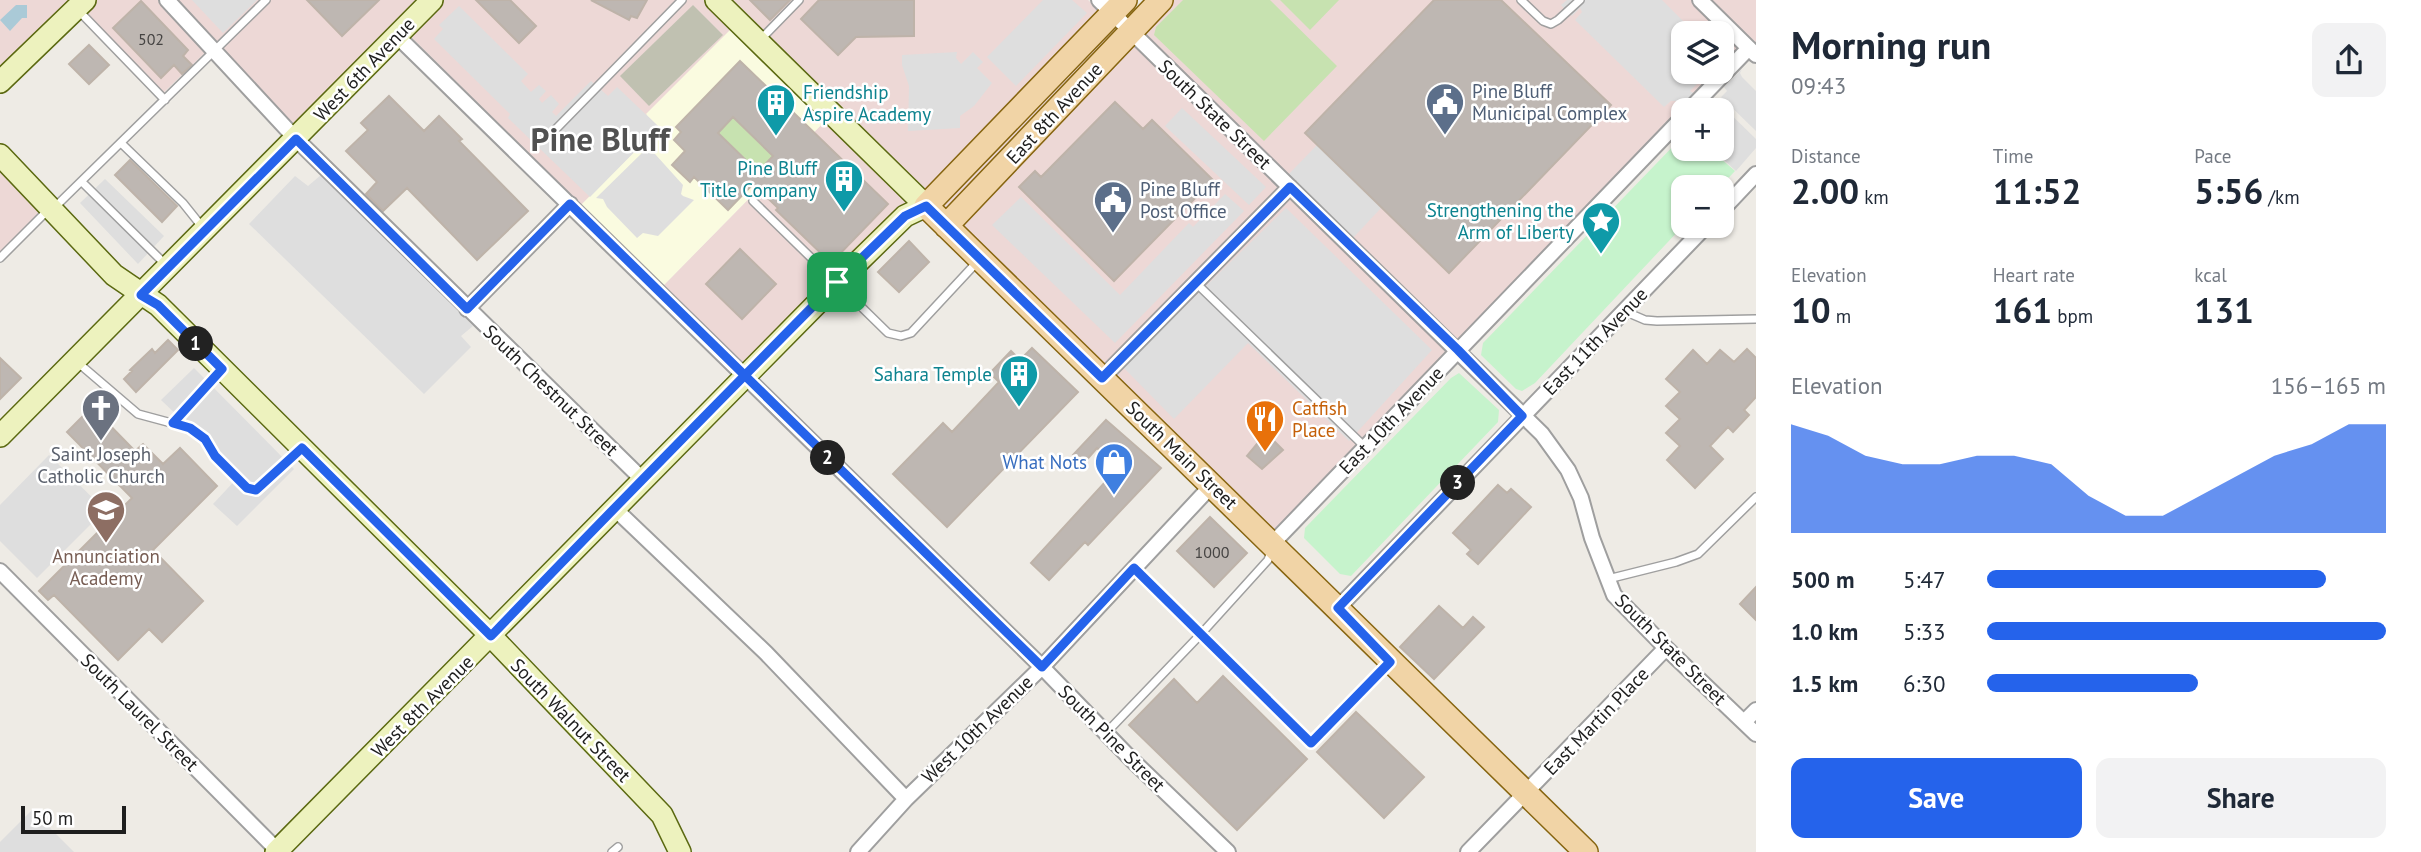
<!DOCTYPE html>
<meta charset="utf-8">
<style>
:root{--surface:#fff;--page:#f2f2f3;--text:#1f2937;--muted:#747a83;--accent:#2563eb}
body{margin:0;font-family:"PT Sans",sans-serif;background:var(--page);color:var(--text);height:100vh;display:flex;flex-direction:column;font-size:26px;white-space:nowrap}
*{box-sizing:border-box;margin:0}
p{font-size:23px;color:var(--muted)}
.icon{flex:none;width:38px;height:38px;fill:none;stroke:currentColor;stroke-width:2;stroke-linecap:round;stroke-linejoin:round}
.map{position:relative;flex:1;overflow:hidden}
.details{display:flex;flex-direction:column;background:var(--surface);width:665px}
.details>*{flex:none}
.fabs{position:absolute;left:1671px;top:21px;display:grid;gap:14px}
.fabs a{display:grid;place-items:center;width:63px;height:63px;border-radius:14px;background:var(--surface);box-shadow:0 2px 5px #0004;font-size:35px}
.scale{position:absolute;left:21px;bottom:18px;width:105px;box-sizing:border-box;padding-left:7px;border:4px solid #1e1e1e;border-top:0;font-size:19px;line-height:24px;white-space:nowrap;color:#1e1e1e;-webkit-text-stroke:5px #fff;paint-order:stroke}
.pin{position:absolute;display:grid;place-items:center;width:60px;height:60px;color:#fff;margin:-30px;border-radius:14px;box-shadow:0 4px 10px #0006}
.km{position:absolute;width:35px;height:35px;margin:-18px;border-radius:50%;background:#222;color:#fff;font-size:19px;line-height:35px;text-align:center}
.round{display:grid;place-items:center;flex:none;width:74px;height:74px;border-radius:14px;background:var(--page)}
.head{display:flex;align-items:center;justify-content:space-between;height:119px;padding:0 35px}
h1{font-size:38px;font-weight:800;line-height:52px}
.stats{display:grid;grid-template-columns:repeat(3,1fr);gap:10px;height:119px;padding:7px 35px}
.stats div{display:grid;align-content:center}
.stats b{font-size:35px;font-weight:800}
.stats small{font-size:19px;font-weight:400}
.stats p{font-size:19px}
.chart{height:196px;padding:14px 35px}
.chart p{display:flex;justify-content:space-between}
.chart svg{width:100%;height:126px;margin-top:7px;fill:var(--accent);opacity:.7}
.action{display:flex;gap:14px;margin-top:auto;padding:14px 35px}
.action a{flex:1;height:80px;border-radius:14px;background:var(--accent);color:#fff;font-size:28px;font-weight:800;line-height:80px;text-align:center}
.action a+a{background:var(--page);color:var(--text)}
ul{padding:0 35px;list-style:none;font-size:23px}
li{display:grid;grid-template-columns:112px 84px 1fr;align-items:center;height:52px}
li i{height:18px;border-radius:9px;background:var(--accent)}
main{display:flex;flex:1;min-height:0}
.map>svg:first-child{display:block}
.commercial{fill:#edd8d6}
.education{fill:#fafbe0}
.construction{fill:#c0c1b1}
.grass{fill:#c7e2b0}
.park{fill:#c6f3cc}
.parking{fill:#dedede}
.water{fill:#aacad7}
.building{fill:#beb7b2;stroke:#beb3a9;stroke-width:2;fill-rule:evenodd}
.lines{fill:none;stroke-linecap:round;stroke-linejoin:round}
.lane-casing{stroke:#9f9f9f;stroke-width:10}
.street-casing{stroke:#9f9f9f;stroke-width:18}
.secondary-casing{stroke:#5b6911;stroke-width:24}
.primary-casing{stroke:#876510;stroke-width:26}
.lane{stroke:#fff;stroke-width:7}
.street{stroke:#fff;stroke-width:14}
.secondary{stroke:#edf2be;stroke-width:21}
.primary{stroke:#f1d4a6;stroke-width:23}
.route-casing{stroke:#fff;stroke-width:14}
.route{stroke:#2563eb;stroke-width:9}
.labels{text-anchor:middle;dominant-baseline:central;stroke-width:5;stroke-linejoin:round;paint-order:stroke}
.number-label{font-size:16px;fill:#464443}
.street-label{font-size:19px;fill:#1e1e1e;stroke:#fff}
.service-label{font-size:19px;fill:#4e5e75;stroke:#fff;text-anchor:start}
.culture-label{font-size:19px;fill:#0d838f;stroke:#fff;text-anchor:end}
.food-label{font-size:19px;fill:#c56008;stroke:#fff;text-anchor:start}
.worship-label{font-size:19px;fill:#5b616d;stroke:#fff}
.shop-label{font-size:19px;fill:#366cbe;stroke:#fff;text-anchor:end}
.education-label{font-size:19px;fill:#785e54;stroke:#fff}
.town-label{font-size:33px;font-weight:bold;fill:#515151;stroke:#fff}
</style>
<main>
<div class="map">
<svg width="1756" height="852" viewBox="0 0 1756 852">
<rect width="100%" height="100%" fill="#eeebe5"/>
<path class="commercial" d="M0,0H1088L1129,41L1169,0H1756V42L1750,37L1722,67V33H1684V72H1717L1277,533L925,191L745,367L662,287L835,111L646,115L659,127L581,205L396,22L296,129L214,44L161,95L67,2L0,73Z
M0,160L46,209L0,254Z"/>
<path class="education" d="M735,25L828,118L662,287L581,205L659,127L646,114Z"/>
<path class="construction" d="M693,5L723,35L649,106L620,76Z"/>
<path class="grass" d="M1183,0H1270L1337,66L1264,141L1154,35L1156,27Z
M1280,0H1339L1310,30Z
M733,117L773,156L758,172L718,133Z"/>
<path class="park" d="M1683,136L1684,149H1710L1735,171L1720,187H1684L1683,226L1535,383L1522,391L1516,389L1481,355L1483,343Z
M1459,373L1499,410L1498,422L1351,576L1340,574L1304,538L1305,528L1451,378Z"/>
<path class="parking" d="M192,0H257L223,33Z
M1043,0H1072L1087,13L1016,86L987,57Z
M1567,0H1662L1695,33H1684V72H1716L1711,76L1708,73L1690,91L1695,94L1678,111L1679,103L1676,101H1671L1664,107L1575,20L1582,12L1580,8L1572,16L1561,5Z
M459,6L528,74L521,81L531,92L539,85L546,91L539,99L542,103L551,95L559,104L552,112L556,116L591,81L608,96L617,87L659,127L590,197L508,118L510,114L434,39L443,29L439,25Z
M957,52L956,58L961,64L973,52L983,62L977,68L992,83L974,106L960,116V128L908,131L909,86L902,65V55Z
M1742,69L1740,73L1742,77L1756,91V131L1721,97L1727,91L1724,87Z
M1717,101L1756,139V148L1736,171L1712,149H1722V110H1701L1706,105L1710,108Z
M1182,108L1266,187L1249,205L1165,126Z
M1317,145L1381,208L1353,238L1288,175Z
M643,152L655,154L683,185L681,194L683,196L694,200L658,236L643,233L637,238L607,207L603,199L596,198Z
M321,175L473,326L461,336L471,347L424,394L249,224L295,176L308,186Z
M105,179L164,236L138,264L80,203Z
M1225,194L1244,211L1115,343L992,225L1021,197L1120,295L1189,223L1193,227Z
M1286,208L1432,350L1349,441L1248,343L1174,419L1123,367Z
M194,368L294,469L237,526L213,504L240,475L161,400Z
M49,455L105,510L37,578L0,541V505Z
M32,810L74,852H0V842Z"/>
<path class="water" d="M16,5H27V18H22L10,31L0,20Z"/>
<path class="building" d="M307,0H379L342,36Z
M476,0H510L536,26L519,43Z
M591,0H647L637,18L631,16L629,20Z
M750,0H790L770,20Z
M819,0H914V36L856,37L838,55L801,19Z
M1434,0H1501L1611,105L1449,273L1305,133Z
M141,1L188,50L183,56L192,65L182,74L174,65L161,78L113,28Z
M89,45L109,65L89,84L69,64Z
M740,61L888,204L831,263L776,210L778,208L753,184L728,210L694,177L690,182L672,165L685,151L674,140L681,132L676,127ZM733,117L773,156L758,172L718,133Z
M389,96L424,131L439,116L462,139L459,141L528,211L477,260L407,188L383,211L366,194L377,182L346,151L368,130L361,123Z
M1115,102L1143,129L1152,120L1213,180L1114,281L1019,187L1035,171L1041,177Z
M130,160L177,206L162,222L115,175Z
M909,241L929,262L899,292L878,272Z
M740,249L776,284L742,319L706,284Z
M168,340L178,350L136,392L124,379L132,371L130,370L152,349L155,353Z
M1032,348L1078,392L947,527L893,474L943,423L952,432L999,382L990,373L1011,351L1020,360Z
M1747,349L1756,358V397L1744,410L1749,415L1733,432L1728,427L1710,446L1723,459L1695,488L1667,460L1680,446L1666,433L1680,419L1666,406L1680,392L1666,379L1693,350L1707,364L1720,350L1734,362Z
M0,358L21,378L0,399Z
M92,407L135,451L143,444L163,464L180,448L217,486L153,550L203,601L162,642L149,629L118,660L54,595L48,600L39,591L132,498L67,432Z
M1106,420L1161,468L1088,545L1085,542L1049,580L1031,563L1118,468L1097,448L1083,464L1073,455Z
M1266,433L1283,450L1262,469L1247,456Z
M1498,485L1507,493L1511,489L1531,507L1478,564L1467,554L1471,550L1453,533Z
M1210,517L1247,553L1214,587L1177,551Z
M1756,587V620L1740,604Z
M1439,606L1463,628L1473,617L1484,627L1434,679L1400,647Z
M1223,676L1307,759L1237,830L1129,725L1174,679L1197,703Z
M1356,712L1424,777L1384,818L1317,752Z"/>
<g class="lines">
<g class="lane-casing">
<path id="lane" d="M1521,0L1543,21L1551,24L1558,20L1580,0
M77,9L165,100
M761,39L799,0
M554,131L682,0
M121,143L183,203L203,228
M82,182L165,264
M753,201L888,333L901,336L911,333L978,261
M55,207L266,0
M0,258L49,209
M1196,283L1365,447
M1624,311L1645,320L1657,321L1756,319
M76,361L138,414L190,428L205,439L215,456L247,488L256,490L300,449
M173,423L220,372
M1271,551L1268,560L1201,634L1311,743L1389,663
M1608,579L1676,562L1698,554L1756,497
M1106,733L1201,634L1134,568
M612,852L618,847"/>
</g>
<g class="street-casing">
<path id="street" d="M167,0L296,139L642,479
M1099,0L1542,434L1568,470L1581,498L1592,538L1614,595L1666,648L1756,734
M1700,0L1756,55
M397,36L1042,667L1132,760L1228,852
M1689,110L1749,48
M1722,210L1756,174
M467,309L570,204
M1102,378L1290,187
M614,508L766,653L906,799
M1273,543L1684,116
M0,571L279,852
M1338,608L1706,226
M1744,722L1756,710
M858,852L906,799L1042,667L1212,485
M1468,852L1666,648"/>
</g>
<g class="secondary-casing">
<path id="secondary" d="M0,82L85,0
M0,155L114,275L158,305L491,636L662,815L680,852
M0,436L432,0
M276,852L855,265L905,216L926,206L716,0"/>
</g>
<g class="primary-casing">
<path id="primary" d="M1125,0L926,206L1586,852
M946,226L1161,0"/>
</g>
<use href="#lane" class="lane"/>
<use href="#street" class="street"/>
<use href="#secondary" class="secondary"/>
<use href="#primary" class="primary"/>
</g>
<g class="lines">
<g class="route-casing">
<path id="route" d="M837,282C721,399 605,517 491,636L302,448L256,490L247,488L215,456L205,439L190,428L173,423L222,369L158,305L141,295L296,139L467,309L570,204L1042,667L1134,568L1311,743L1390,662L1338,608L1522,416L1458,350L1290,187L1102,378L926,206L905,216L837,282"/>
</g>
<use href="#route" class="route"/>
</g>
<defs>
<g id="civic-pin" transform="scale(2.0125)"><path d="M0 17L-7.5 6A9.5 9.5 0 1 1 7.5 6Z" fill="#5c6f8a" stroke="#fff"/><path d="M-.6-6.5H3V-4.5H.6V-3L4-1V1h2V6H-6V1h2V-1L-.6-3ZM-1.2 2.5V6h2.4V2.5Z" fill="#fff"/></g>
<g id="building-pin" transform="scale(2.0125)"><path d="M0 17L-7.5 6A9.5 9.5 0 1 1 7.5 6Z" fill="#0f9aa8" stroke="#fff"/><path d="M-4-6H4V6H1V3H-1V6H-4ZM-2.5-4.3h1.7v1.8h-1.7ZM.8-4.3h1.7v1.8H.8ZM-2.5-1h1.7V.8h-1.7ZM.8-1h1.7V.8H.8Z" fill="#fff"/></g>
<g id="sight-pin" transform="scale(2.0125)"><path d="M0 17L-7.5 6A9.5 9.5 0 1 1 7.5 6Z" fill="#0f9aa8" stroke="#fff"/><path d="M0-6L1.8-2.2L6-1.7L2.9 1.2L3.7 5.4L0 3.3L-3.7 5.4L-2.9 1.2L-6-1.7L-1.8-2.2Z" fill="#fff"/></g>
<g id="church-pin" transform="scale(2.0125)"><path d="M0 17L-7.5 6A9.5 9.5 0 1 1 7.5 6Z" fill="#6b7280" stroke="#fff"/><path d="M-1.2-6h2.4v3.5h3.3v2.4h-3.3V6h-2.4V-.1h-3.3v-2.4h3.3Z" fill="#fff"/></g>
<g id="restaurant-pin" transform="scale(2.0125)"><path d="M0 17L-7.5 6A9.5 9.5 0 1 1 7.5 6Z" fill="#e8710a" stroke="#fff"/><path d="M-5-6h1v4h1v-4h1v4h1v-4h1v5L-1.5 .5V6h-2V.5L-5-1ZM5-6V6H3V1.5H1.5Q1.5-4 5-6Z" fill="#fff"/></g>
<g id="shop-pin" transform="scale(2.0125)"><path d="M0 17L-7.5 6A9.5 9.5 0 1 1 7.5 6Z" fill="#3f7fe0" stroke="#fff"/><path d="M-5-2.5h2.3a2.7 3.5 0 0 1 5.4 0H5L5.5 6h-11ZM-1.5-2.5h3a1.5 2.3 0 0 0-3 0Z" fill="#fff"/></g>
<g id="school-pin" transform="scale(2.0125)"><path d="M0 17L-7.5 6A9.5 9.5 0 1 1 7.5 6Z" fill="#8d6e63" stroke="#fff"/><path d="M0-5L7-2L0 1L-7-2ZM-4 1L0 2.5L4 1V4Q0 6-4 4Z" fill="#fff"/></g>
</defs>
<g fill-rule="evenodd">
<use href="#civic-pin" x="1445" y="102"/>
<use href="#building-pin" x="776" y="103"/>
<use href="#building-pin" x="844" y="179"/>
<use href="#civic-pin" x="1113" y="200"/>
<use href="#sight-pin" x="1601" y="221"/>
<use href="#building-pin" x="1019" y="374"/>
<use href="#church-pin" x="101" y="408"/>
<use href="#restaurant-pin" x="1265" y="419"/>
<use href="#shop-pin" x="1114" y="462"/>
<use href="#school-pin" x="106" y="510"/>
</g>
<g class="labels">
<g class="number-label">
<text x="151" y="39">502</text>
<text x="1212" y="552">1000</text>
</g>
<g class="street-label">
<text transform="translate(364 69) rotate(-46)">West 6th Avenue</text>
<text transform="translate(1054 113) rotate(-47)">East 8th Avenue</text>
<text transform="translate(1215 114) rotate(44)">South State Street</text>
<text transform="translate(1595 341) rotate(-46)">East 11th Avenue</text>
<text transform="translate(551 390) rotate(44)">South Chestnut Street</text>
<text transform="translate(1391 420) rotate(-46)">East 10th Avenue</text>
<text transform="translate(1182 455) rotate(44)">South Main Street</text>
<text transform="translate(1671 649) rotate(45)">South State Street</text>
<text transform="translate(422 706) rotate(-45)">West 8th Avenue</text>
<text transform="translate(140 712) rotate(45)">South Laurel Street</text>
<text transform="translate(571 720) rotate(46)">South Walnut Street</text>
<text transform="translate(1596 721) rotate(-46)">East Martin Place</text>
<text transform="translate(977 729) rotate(-44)">West 10th Avenue</text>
<text transform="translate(1112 738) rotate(45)">South Pine Street</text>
</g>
<g class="service-label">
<text x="1472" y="91">Pine Bluff<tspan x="1472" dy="22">Municipal Complex</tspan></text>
<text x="1140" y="189">Pine Bluff<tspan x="1140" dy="22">Post Office</tspan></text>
</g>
<g class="culture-label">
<text x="803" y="92" text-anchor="start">Friendship<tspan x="803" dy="22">Aspire Academy</tspan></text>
<text x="817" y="168">Pine Bluff<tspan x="817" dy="22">Title Company</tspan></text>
<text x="1574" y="210">Strengthening the<tspan x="1574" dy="22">Arm of Liberty</tspan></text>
<text x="992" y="374">Sahara Temple</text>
</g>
<g class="food-label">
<text x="1292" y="408">Catfish<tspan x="1292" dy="22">Place</tspan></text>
</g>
<g class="worship-label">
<text x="101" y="454">Saint Joseph<tspan x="101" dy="22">Catholic Church</tspan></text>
</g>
<g class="shop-label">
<text x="1087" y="462">What Nots</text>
</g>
<g class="education-label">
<text x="106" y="556">Annunciation<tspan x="106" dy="22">Academy</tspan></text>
</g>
<g class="town-label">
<text x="600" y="138">Pine Bluff</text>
</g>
</g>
</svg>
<div class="fabs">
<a><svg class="icon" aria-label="layers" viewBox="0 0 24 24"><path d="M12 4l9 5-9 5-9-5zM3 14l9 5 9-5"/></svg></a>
<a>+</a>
<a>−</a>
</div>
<div class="scale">50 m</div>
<div class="pin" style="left:837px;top:282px;background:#1e9e55"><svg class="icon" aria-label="arrive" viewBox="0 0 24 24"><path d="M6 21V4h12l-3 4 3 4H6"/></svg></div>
<b class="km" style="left:196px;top:344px">1</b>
<b class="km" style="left:828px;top:458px">2</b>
<b class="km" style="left:1458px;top:483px">3</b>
</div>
<section class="details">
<div class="head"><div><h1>Morning run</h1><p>09:43</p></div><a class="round"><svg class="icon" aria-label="share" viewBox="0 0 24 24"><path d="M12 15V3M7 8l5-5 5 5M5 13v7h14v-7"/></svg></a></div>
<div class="stats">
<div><p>Distance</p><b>2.00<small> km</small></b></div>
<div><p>Time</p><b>11:52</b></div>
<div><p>Pace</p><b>5:56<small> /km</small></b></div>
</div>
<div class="stats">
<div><p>Elevation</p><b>10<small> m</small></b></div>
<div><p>Heart rate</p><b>161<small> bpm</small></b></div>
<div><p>kcal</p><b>131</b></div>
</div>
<div class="chart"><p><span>Elevation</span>156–165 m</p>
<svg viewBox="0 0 160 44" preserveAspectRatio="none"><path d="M0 44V6L10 10L20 17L30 20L40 20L50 17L60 17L70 20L80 31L90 38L100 38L110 31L120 24L130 17L140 13L150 6L160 6V44z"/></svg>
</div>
<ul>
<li><b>500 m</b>5:47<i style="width:85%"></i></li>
<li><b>1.0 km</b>5:33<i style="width:100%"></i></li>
<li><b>1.5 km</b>6:30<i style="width:53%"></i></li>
</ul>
<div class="action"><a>Save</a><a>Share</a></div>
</section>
</main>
